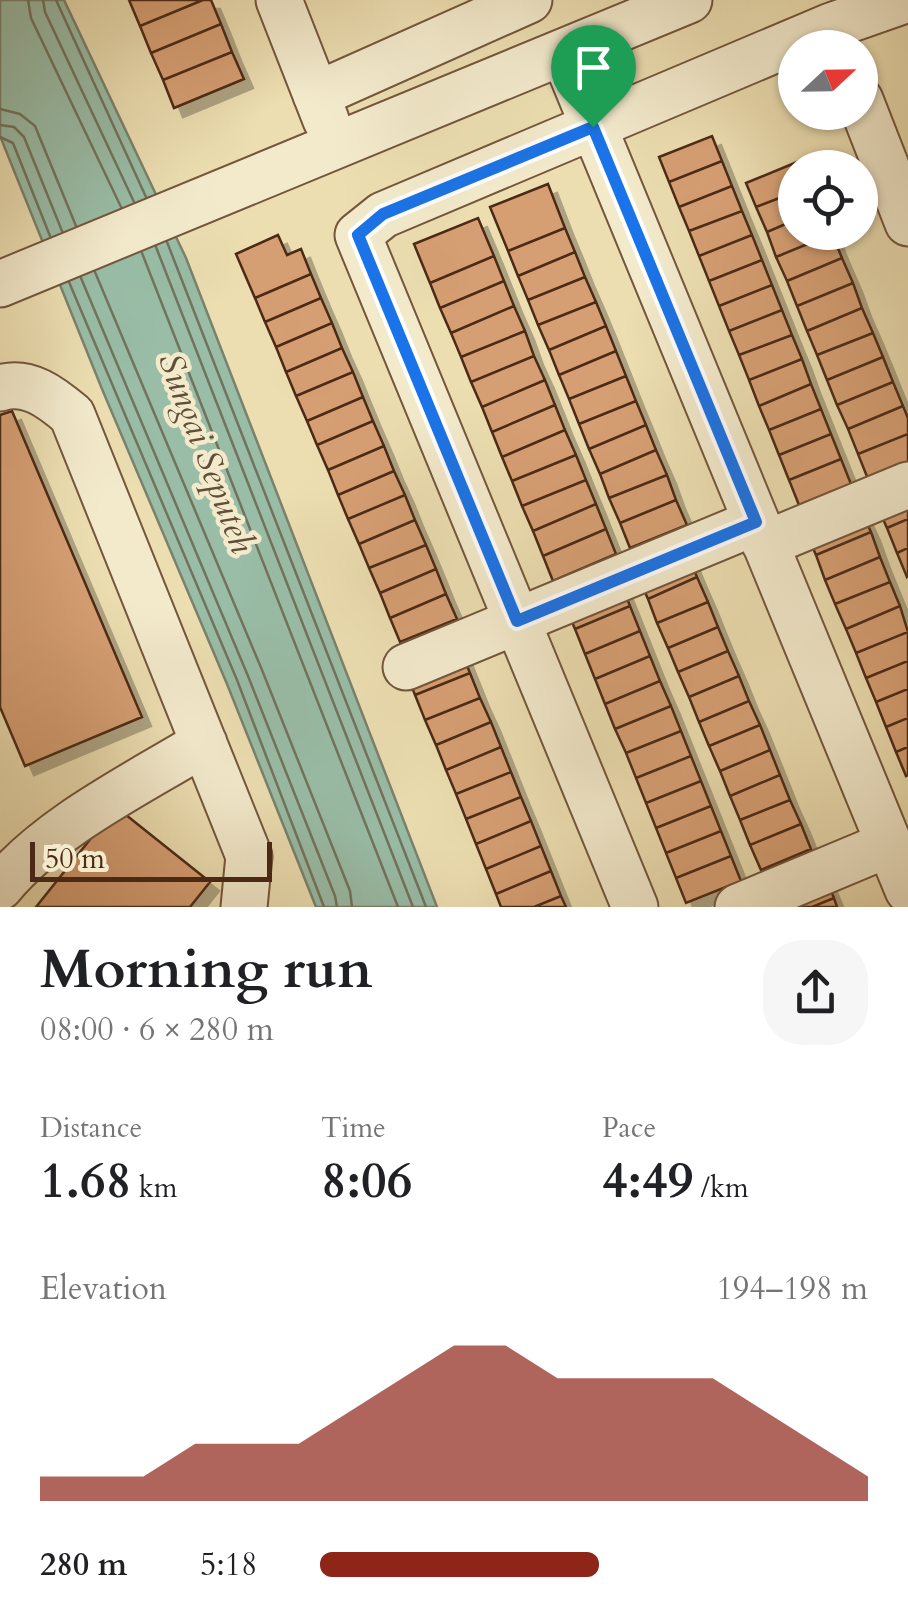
<!DOCTYPE html>
<meta charset="utf-8">
<style>
:root{--surface:#fff;--page:#f6f6f6;--text:#202124;--muted:#757577;--accent:#8f2418}
body{margin:0;font-family:Cardo,serif;background:var(--page);color:var(--text);height:100vh;display:flex;flex-direction:column;font-size:38px;white-space:nowrap}
*{box-sizing:border-box;margin:0}
p{font-size:32px;color:var(--muted)}
.icon{flex:none;width:55px;height:55px;fill:none;stroke:currentColor;stroke-width:2;stroke-linecap:round;stroke-linejoin:round}
.map{position:relative;height:907px;overflow:hidden}
.drawer{display:flex;flex-direction:column;background:var(--surface);flex:1}
.drawer>*{flex:none}
.needle{width:65px;rotate:68deg}
.controls{position:absolute;left:778px;top:30px;display:grid;gap:20px}
.controls a{display:grid;place-items:center;width:100px;height:100px;border-radius:50%;background:var(--surface);box-shadow:0 2px 8px #0004;font-size:50px}
.scale{position:absolute;left:30px;bottom:25px;width:242px;box-sizing:border-box;padding-left:10px;border:5px solid #4b2915;border-top:0;font-size:28px;line-height:35px;white-space:nowrap;color:#4b2915;-webkit-text-stroke:8px #f3eacc;paint-order:stroke}
.pin{position:absolute;display:grid;place-items:center;width:85px;height:85px;color:#fff;margin:-102px -42px;border-radius:50% 50% 50% 0;rotate:-45deg;box-shadow:0 0 10px #0007}
.pin .icon{rotate:45deg}
.round{display:grid;place-items:center;flex:none;width:105px;height:105px;border-radius:40px;background:var(--page)}
.headline{display:flex;align-items:center;justify-content:space-between;height:170px;padding:0 40px}
h1{font-size:55px;font-weight:600;line-height:75px}
.metrics{display:grid;grid-template-columns:repeat(3,1fr);gap:15px;height:170px;padding:10px 40px}
.metrics div{display:grid;align-content:center}
.metrics b{font-size:50px;font-weight:600}
.metrics small{font-size:28px;font-weight:400}
.metrics p{font-size:28px}
.chart{height:280px;padding:20px 40px}
.chart p{display:flex;justify-content:space-between}
.chart svg{width:100%;height:180px;margin-top:10px;fill:var(--accent);opacity:.7}
ul{padding:0 40px;list-style:none;font-size:32px}
li{display:grid;grid-template-columns:160px 120px 1fr;align-items:center;height:75px}
li i{height:25px;border-radius:12px;background:var(--accent)}
.map>svg:first-child{display:block}
.water{fill:#99bda7;stroke:#7a826d;stroke-width:2.5}
.lines{fill:none;stroke-linecap:round;stroke-linejoin:round}
.shore{stroke:#72735e;stroke-width:2.5}
.building{fill:#d69f73;stroke:#4b2915;stroke-width:2.5;filter:url(#shadow)}
.minor-casing{stroke:#73563c;stroke-width:49}
.minor{stroke:#f3eacc;stroke-width:45}
.route-casing{stroke:#fff;stroke-width:20}
.route{stroke:#1a73e8;stroke-width:12}
.labels{text-anchor:middle;dominant-baseline:central;stroke-width:9;stroke-linejoin:round;paint-order:stroke}
.water-label{font-size:35px;font-style:italic;fill:#5e4e3a;stroke:#f3eacc}
</style>
<div class="map">
<svg width="908" height="907" viewBox="0 0 908 907">
<defs>
<filter id="shadow"><feDropShadow dx="9" dy="9" stdDeviation="0" flood-color="#0004"/></filter>
</defs>
<rect width="100%" height="100%" fill="#ecdeb1"/>
<filter id="stains"><feTurbulence type="fractalNoise" baseFrequency=".002" numOctaves="4"/><feColorMatrix values="0 0 0 0 .2 0 0 0 0 .09 0 0 0 0 .02 0 0 0 .5 -.17"/></filter>
<radialGradient id="worn" r=".72"><stop offset=".6" stop-color="#630" stop-opacity="0"/><stop offset="1" stop-color="#630" stop-opacity=".3"/></radialGradient>
<path class="water" d="M0,0H64L186,258L437,907H316L227,684L102,389L0,136Z"/>
<g class="lines">
<path class="shore" d="M28,0L31,18L121,207
M43,0L45,12L134,202
M56,0L146,197
M0,109L20,114L35,126L76,226
M0,125L14,127L24,137L62,231
M0,137L13,143L50,236
M167,242L426,907
M156,247L413,907
M142,253L398,907
M95,272L262,670L350,891L352,907
M81,278L248,676L335,896L337,907
M69,282L237,680L324,907"/>
</g>
<path class="building" d="M129,0H203L140,26Z
M203,0H211L221,24L151,53L140,26Z
M221,24L232,52L163,80L151,53Z
M232,52L244,79L174,108L163,80Z
M712,136L722,161L669,182L659,157Z
M802,160L805,168H795V192L756,207L746,183Z
M722,161L732,186L679,207L669,182Z
M548,184L565,228L508,251L490,207Z
M732,186L742,211L689,231L679,207Z
M795,192V220L767,232L756,207Z
M742,211L752,235L699,256L689,231Z
M478,218L494,256L430,283L414,244Z
M795,220V232L832,234L776,257L767,232Z
M565,228L575,252L518,276L508,251Z
M832,234L842,258L787,281L776,257Z
M278,235L287,255L301,249L311,274L255,298L236,254Z
M752,235L762,260L709,281L699,256Z
M575,252L585,277L528,300L518,276Z
M494,256L504,281L440,308L430,283Z
M842,258L853,283L797,306L787,281Z
M762,260L772,285L719,306L709,281Z
M311,274L321,298L265,322L255,298Z
M585,277L596,302L538,325L528,300Z
M504,281L514,306L451,333L440,308Z
M853,283L862,308L807,331L797,306Z
M772,285L782,310L729,331L719,306Z
M321,298L332,323L276,347L265,322Z
M596,302L606,326L549,350L538,325Z
M514,306L525,331L461,357L451,333Z
M862,308L873,333L817,355L807,331Z
M782,310L792,335L739,355L729,331Z
M332,323L342,348L286,372L276,347Z
M606,326L616,351L559,375L549,350Z
M525,331L534,356L471,382L461,357Z
M873,333L883,357L827,380L817,355Z
M792,335L802,359L749,380L739,355Z
M342,348L353,372L296,396L286,372Z
M616,351L626,376L569,399L559,375Z
M534,356L545,380L482,407L471,382Z
M883,357L893,382L837,405L827,380Z
M802,359L811,384L759,406L749,380Z
M353,372L363,397L307,421L296,396Z
M626,376L636,401L579,424L569,399Z
M545,380L555,405L492,432L482,407Z
M893,382L903,406L848,429L837,405Z
M811,384L821,409L769,430L759,406Z
M363,397L373,421L317,445L307,421Z
M636,401L646,425L589,449L579,424Z
M555,405L565,430L502,457L492,432Z
M903,406L908,418V434L858,454L848,429Z
M821,409L831,434L779,455L769,430Z
M12,411L142,717L25,766L0,707V415Z
M373,421L384,446L328,470L317,445Z
M646,425L656,450L600,474L589,449Z
M565,430L576,455L512,481L502,457Z
M831,434L841,459L789,480L779,455Z
M908,434V462L868,479L858,454Z
M384,446L394,471L338,495L328,470Z
M656,450L667,475L609,498L600,474Z
M576,455L586,480L522,506L512,481Z
M841,459L851,484L799,505L789,480Z
M394,471L405,495L348,519L338,495Z
M667,475L676,500L620,523L609,498Z
M586,480L596,504L533,531L522,506Z
M908,490V519L887,528L876,503Z
M405,495L415,520L359,544L348,519Z
M676,500L687,525L630,548L620,523Z
M596,504L606,529L543,556L533,531Z
M860,508L871,532L816,555L805,530Z
M908,519V548L897,553L887,528Z
M415,520L426,545L369,568L359,544Z
M606,529L616,554L553,581L543,556Z
M871,532L880,557L825,580L816,555Z
M426,545L436,569L380,593L369,568Z
M908,548V576L907,577L897,553Z
M687,553L697,577L648,599L637,574Z
M880,557L890,582L835,604L825,580Z
M436,569L446,594L390,618L380,593Z
M697,577L708,602L657,623L648,599Z
M620,581L630,606L575,629L564,603Z
M890,582L900,606L846,629L835,604Z
M446,594L457,619L400,642L390,618Z
M708,602L718,627L668,648L657,623Z
M630,606L640,631L585,654L575,629Z
M900,606L908,632L856,653L846,629Z
M718,627L728,651L678,672L668,648Z
M640,631L650,656L595,679L585,654Z
M908,632V661L866,678L856,653Z
M460,648L470,673L415,695L405,670Z
M728,651L739,676L689,697L678,672Z
M650,656L660,681L605,704L595,679Z
M908,661V689L876,702L866,678Z
M470,673L480,698L425,720L415,695Z
M739,676L749,701L699,722L689,697Z
M660,681L671,706L615,729L605,704Z
M908,689V718L886,727L876,702Z
M480,698L491,722L436,745L425,720Z
M749,701L760,725L709,746L699,722Z
M671,706L681,731L626,753L615,729Z
M908,718V747L896,752L886,727Z
M491,722L501,747L446,770L436,745Z
M760,725L770,750L720,771L709,746Z
M681,731L691,756L636,778L626,753Z
M501,747L511,772L456,794L446,770Z
M908,747V775L906,776L896,752Z
M770,750L780,775L730,796L720,771Z
M691,756L701,781L646,803L636,778Z
M511,772L521,797L466,819L456,794Z
M780,775L790,800L740,820L730,796Z
M701,781L711,806L656,828L646,803Z
M521,797L531,821L476,844L466,819Z
M790,800L801,824L750,845L740,820Z
M711,806L721,831L666,853L656,828Z
M116,807L210,882L190,907H36Z
M531,821L541,846L486,869L476,844Z
M801,824L811,849L761,870L750,845Z
M721,831L731,856L676,878L666,853Z
M541,846L551,871L496,894L486,869Z
M731,856L741,881L686,903L676,878Z
M551,871L561,896L534,907H501L496,894Z
M824,874L834,898L812,907H778Z
M561,896L566,907H534Z
M834,898L837,907H812Z"/>
<g class="lines">
<g class="minor-casing">
<path id="minor" d="M279,0L326,120
M563,52L908,890
M316,95L529,0
M860,100L908,223
M0,284L689,0
M0,388C28,379 52,398 72,415L249,856L244,907
M765,544L908,485
M406,667L756,522
M0,887C50,826 137,784 204,743
M635,907L358,235L383,215L831,26L905,0
M738,907L889,844"/>
</g>
<use href="#minor" class="minor"/>
</g>
<g class="lines">
<g class="route-casing">
<path id="route" d="M593,127L756,522L517,621L358,235L383,214Z"/>
</g>
<use href="#route" class="route"/>
</g>
<g class="labels">
<g class="water-label">
<text transform="translate(206 453) rotate(69)">Sungai Seputeh</text>
</g>
</g>
<rect width="100%" height="100%" filter="url(#stains)"/>
<rect width="100%" height="100%" fill="url(#worn)"/>
</svg>
<div class="controls">
<a><svg class="needle" viewBox="-14 -14 28 28"><path d="M0-13l5 13h-10z" fill="#e53935"/><path d="M0 13l5-13h-10z" fill="#757577"/></svg></a>
<a><svg class="icon" aria-label="locate" viewBox="0 0 24 24"><circle cx="12" cy="12" r="6"/><path d="M12 2v4M12 18v4M2 12h4M18 12h4"/></svg></a>
</div>
<div class="scale">50 m</div>
<div class="pin" style="left:593px;top:127px;background:#1e9e55"><svg class="icon" aria-label="arrive" viewBox="0 0 24 24"><path d="M6 21V4h12l-3 4 3 4H6"/></svg></div>
</div>
<section class="drawer">
<div class="headline"><div><h1>Morning run</h1><p>08:00 · 6 × 280 m</p></div><a class="round"><svg class="icon" aria-label="share" viewBox="0 0 24 24"><path d="M12 15V3M7 8l5-5 5 5M5 13v7h14v-7"/></svg></a></div>
<div class="metrics">
<div><p>Distance</p><b>1.68<small> km</small></b></div>
<div><p>Time</p><b>8:06</b></div>
<div><p>Pace</p><b>4:49<small> /km</small></b></div>
</div>
<div class="chart"><p><span>Elevation</span>194–198 m</p>
<svg viewBox="0 0 160 44" preserveAspectRatio="none"><path d="M0 44V38L10 38L20 38L30 30L40 30L50 30L60 22L70 14L80 6L90 6L100 14L110 14L120 14L130 14L140 22L150 30L160 38V44z"/></svg>
</div>
<ul>
<li><b>280 m</b>5:18<i style="width:51%"></i></li>
</ul>
</section>
